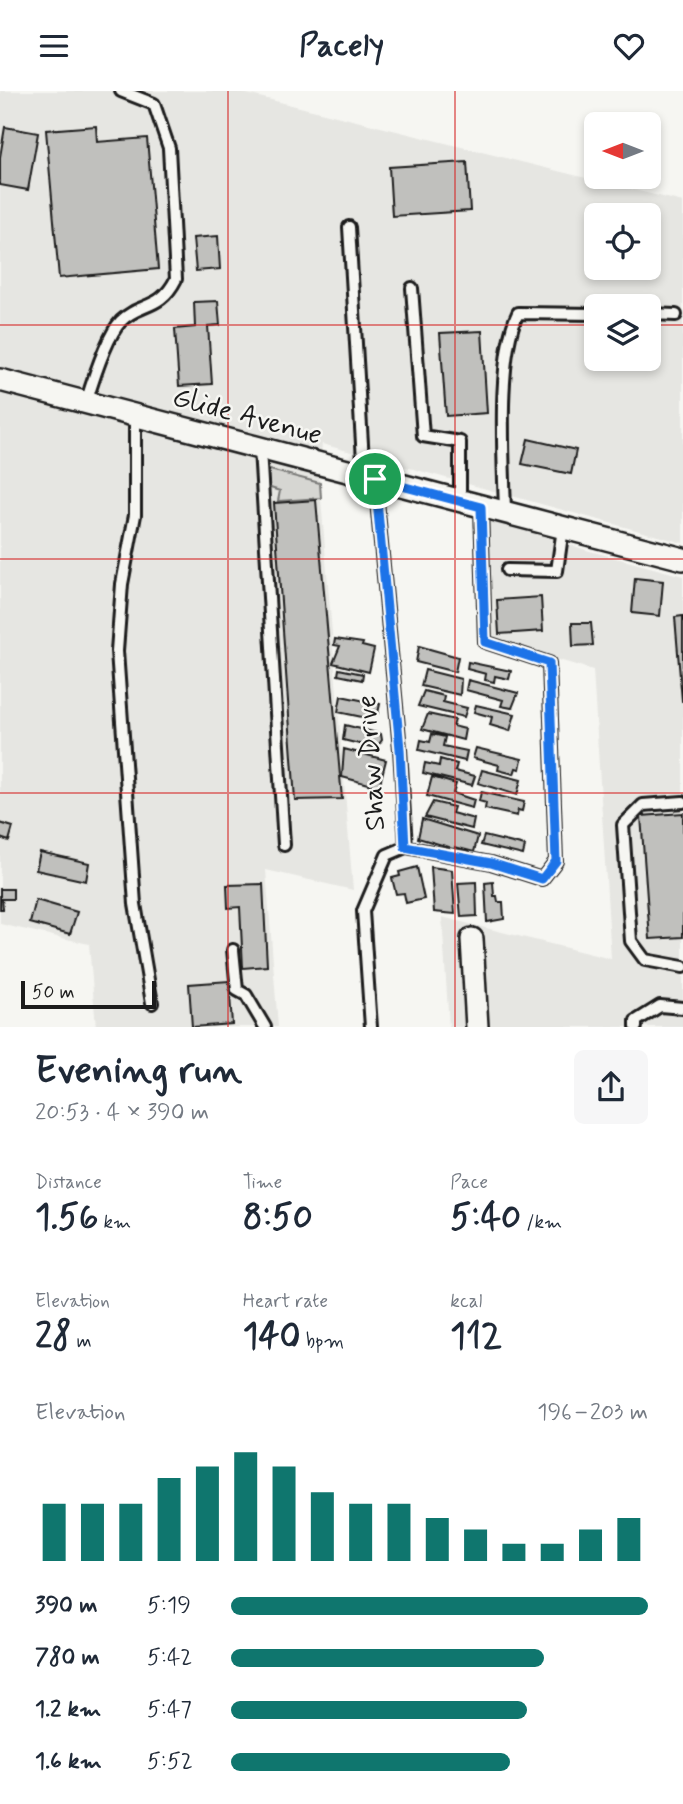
<!DOCTYPE html>
<meta charset="utf-8">
<style>
:root{--surface:#fff;--page:#f6f6f7;--text:#1f2937;--muted:#747a83;--accent:#0f766e}
body{margin:0;font-family:Mynerve,sans-serif;background:var(--page);color:var(--text);height:100vh;display:flex;flex-direction:column;font-size:26px;white-space:nowrap}
*{box-sizing:border-box;margin:0}
p{font-size:23px;color:var(--muted)}
.icon{flex:none;width:38px;height:38px;fill:none;stroke:currentColor;stroke-width:2;stroke-linecap:round;stroke-linejoin:round}
.map{position:relative;height:936px;overflow:hidden}
.sheet{display:flex;flex-direction:column;background:var(--surface);flex:1}
.sheet>*{flex:none}
.needle{width:46px;rotate:270deg}
.buttons{position:absolute;left:584px;top:21px;display:grid;gap:14px}
.buttons a{display:grid;place-items:center;width:77px;height:77px;border-radius:10px;background:var(--surface);box-shadow:0 4px 10px #0003;font-size:35px}
.scale{position:absolute;left:21px;bottom:18px;width:135px;box-sizing:border-box;padding-left:7px;border:4px solid #1c1c1c;border-top:0;font-size:19px;line-height:24px;white-space:nowrap;color:#1c1c1c;-webkit-text-stroke:5px #f6f6f2;paint-order:stroke}
.pin{position:absolute;display:grid;place-items:center;width:60px;height:60px;color:#fff;margin:-30px;border:4px solid #fff;border-radius:50%;box-shadow:0 2px 7px #0007}
.round{display:grid;place-items:center;flex:none;width:74px;height:74px;border-radius:10px;background:var(--page)}
.headline{display:flex;align-items:center;justify-content:space-between;height:119px;padding:0 35px}
h1{font-size:38px;font-weight:700;line-height:52px}
.stats{display:grid;grid-template-columns:repeat(3,1fr);gap:10px;height:119px;padding:7px 35px}
.stats div{display:grid;align-content:center}
.stats b{font-size:35px;font-weight:700}
.stats small{font-size:19px;font-weight:400}
.stats p{font-size:19px}
.chart{height:196px;padding:14px 35px}
.chart p{display:flex;justify-content:space-between}
.chart svg{width:100%;height:126px;margin-top:7px;stroke:var(--accent);stroke-width:6}
ul{padding:0 35px;list-style:none;font-size:23px}
li{display:grid;grid-template-columns:112px 84px 1fr;align-items:center;height:52px}
li i{height:18px;border-radius:9px;background:var(--accent)}
header{display:flex;justify-content:space-between;align-items:center;height:91px;padding:0 35px;background:var(--surface);font-size:32px;font-weight:700}
.map>svg:first-child{display:block}
.built{fill:#e6e6e2;fill-rule:evenodd}
.green{fill:#d6d6d2;stroke:#797977;stroke-width:2}
.building{fill:#c0c0bd;stroke:#1c1c1c;stroke-width:2}
.lines{fill:none;stroke-linecap:round;stroke-linejoin:round}
.lane-casing{stroke:#1c1c1c;stroke-width:16}
.street-casing{stroke:#1c1c1c;stroke-width:26}
.lane{stroke:#f6f6f2;stroke-width:10}
.street{stroke:#f6f6f2;stroke-width:21}
.route-casing{stroke:#fff;stroke-width:14}
.route{stroke:#1a73e8;stroke-width:9}
.grid{fill:none;stroke:#d62828;stroke-width:2;stroke-opacity:0.55}
.labels{text-anchor:middle;dominant-baseline:central;stroke-width:5;stroke-linejoin:round;paint-order:stroke}
.street-label{font-size:28px;fill:#1c1c1c;stroke:#f6f6f2}
</style>
<header><svg class="icon" aria-label="menu" viewBox="0 0 24 24"><path d="M4 6h16M4 12h16M4 18h16"/></svg>Pacely<svg class="icon" aria-label="heart" viewBox="0 0 24 24"><path d="M12 20l-8-8c-3-5 5-10 8-4 3-6 11-1 8 4z"/></svg></header>
<div class="map">
<svg width="683" height="936" viewBox="0 0 683 936">
<rect width="100%" height="100%" fill="#f6f6f2"/>
<filter id="ink" filterUnits="userSpaceOnUse"><feTurbulence type="fractalNoise" baseFrequency=".0143" numOctaves="2"/><feDisplacementMap in="SourceGraphic" scale="14" xChannelSelector="R" yChannelSelector="G"/><feConvolveMatrix kernelMatrix="1 2 1 2 8 2 1 2 1" color-interpolation-filters="sRGB"/></filter>
<g filter="url(#ink)">
<path class="built" d="M0,0H235L683,111V452L322,353L319,384L353,799L266,779L278,936H96L89,853L0,833ZM597,124H649V177H597ZM597,215H649V268H597Z
M488,426L586,459L683,485V936H449L442,826L611,868L593,579L491,549Z"/>
<path class="green" d="M270,379L320,392L321,407L278,410L280,400L264,395Z"/>
<path class="building" d="M96,35L97,51L147,47L158,178L59,187L46,39Z
M5,36L38,42L28,99L0,94V66Z
M467,71L470,120L392,125L389,76Z
M218,145L220,178L196,180L193,147Z
M218,210L220,234L208,235L212,293L179,295L175,238L195,236L194,211Z
M482,240L487,322L446,325L440,242Z
M528,348L576,359L571,383L522,373Z
M316,409L342,708L295,709L274,412Z
M635,487L663,490L660,525L632,522Z
M541,506L543,540L499,543L497,509Z
M683,525V610H682L675,526Z
M572,532H591L593,554L573,555Z
M335,548L363,552L362,555L374,558L369,581L333,572L340,555L334,554Z
M419,555L458,566L455,581L416,571Z
M468,571L511,580L509,588L495,585L494,591L485,589L486,583L467,578Z
M339,578L363,583L362,589L338,584Z
M425,579L461,588L460,604L421,595Z
M468,589L518,602L512,617L501,615L503,609L466,599Z
M424,600L444,605L443,611L467,617L464,626L418,615Z
M341,605L380,613L378,622L368,620L367,627L338,621Z
M476,614L515,623L510,640L490,634L492,626L474,621Z
M428,623L455,629L453,635L465,638L463,649L422,638Z
M345,634L381,643L382,649L376,657L343,649Z
M432,643L445,646L443,655L467,660L465,670L419,659L421,649L430,651Z
M476,657L522,668L520,678L516,677L514,683L498,679L499,674L473,667Z
M344,658L386,669L379,696L342,686Z
M440,668L457,673L455,680L475,685L472,694L423,682L425,672L439,675Z
M482,679L521,689L517,704L478,692Z
M432,686L456,693L453,702L474,709L472,717L427,705Z
M481,701L524,711L522,720L518,719L517,725L485,718L486,712L479,710Z
M433,711L454,716L452,722L474,728L472,738L425,726Z
M683,722V846L650,848L641,725Z
M422,728L478,745L474,761L455,756V760L449,759V756L418,747Z
M0,732L13,736L9,750L0,747Z
M484,745L525,755L523,764L481,754Z
M40,761L89,772L86,790L36,779Z
M417,776L424,808L406,812L404,802L396,803L392,787L400,785L399,781Z
M431,776L452,779L455,823L434,821Z
M476,791L477,825L461,826L458,792Z
M493,791L494,805H497L498,811H503L504,828L487,831L485,792Z
M263,793L267,875L243,877L240,816L228,817L227,794Z
M0,798H13V808H2L3,818H0Z
M36,809L77,821L70,843L30,832Z
M229,890L232,933L192,936L189,893Z"/>
<g class="lines">
<g class="lane-casing">
<path id="lane" d="M349,136L364,386
M412,197L423,345L460,351V409
M649,223L676,224
M86,312C92,292 107,245 121,230C140,211 160,220 176,188L169,57L154,13L121,0
M135,325V424L122,493L117,560L135,813L152,912
M260,358L284,754
M375,388L400,658L406,756
M505,422C504,371 496,267 518,222L597,223
M507,479L557,480L563,437
M683,711L643,714L623,734L631,850L645,869L683,876
M406,756L491,772L542,788L556,770L549,572L485,551L481,416
M233,859L237,899L246,904L265,936
M371,936L363,820L387,764L406,756
M636,936V930L660,915L683,917"/>
</g>
<g class="street-casing">
<path id="street" d="M0,289L683,468
M472,848L477,936"/>
</g>
<use href="#lane" class="lane"/>
<use href="#street" class="street"/>
</g>
</g>
<g class="lines" filter="url(#ink)">
<g class="route-casing">
<path id="route" d="M375,388L481,416L485,551L549,572L556,770L542,788L491,772L405,756L400,658Z"/>
</g>
<use href="#route" class="route"/>
</g>
<path class="grid" d="M228,0V936M455,0V936M0,234H597M649,234H683M0,468H683M0,702H683"/>
<g class="labels">
<g class="street-label">
<text transform="translate(247 326) rotate(15)">Glide Avenue</text>
<text transform="translate(372 672) rotate(-94)">Shaw Drive</text>
</g>
</g>
</svg>
<div class="buttons">
<a><svg class="needle" viewBox="-14 -14 28 28"><path d="M0-13l5 13h-10z" fill="#e53935"/><path d="M0 13l5-13h-10z" fill="#747a83"/></svg></a>
<a><svg class="icon" aria-label="locate" viewBox="0 0 24 24"><circle cx="12" cy="12" r="6"/><path d="M12 2v4M12 18v4M2 12h4M18 12h4"/></svg></a>
<a><svg class="icon" aria-label="layers" viewBox="0 0 24 24"><path d="M12 4l9 5-9 5-9-5zM3 14l9 5 9-5"/></svg></a>
</div>
<div class="scale">50 m</div>
<div class="pin" style="left:375px;top:388px;background:#1e9e55"><svg class="icon" aria-label="arrive" viewBox="0 0 24 24"><path d="M6 21V4h12l-3 4 3 4H6"/></svg></div>
</div>
<section class="sheet">
<div class="headline"><div><h1>Evening run</h1><p>20:53 · 4 × 390 m</p></div><a class="round"><svg class="icon" aria-label="share" viewBox="0 0 24 24"><path d="M12 15V3M7 8l5-5 5 5M5 13v7h14v-7"/></svg></a></div>
<div class="stats">
<div><p>Distance</p><b>1.56<small> km</small></b></div>
<div><p>Time</p><b>8:50</b></div>
<div><p>Pace</p><b>5:40<small> /km</small></b></div>
</div>
<div class="stats">
<div><p>Elevation</p><b>28<small> m</small></b></div>
<div><p>Heart rate</p><b>140<small> bpm</small></b></div>
<div><p>kcal</p><b>112</b></div>
</div>
<div class="chart"><p><span>Elevation</span>196–203 m</p>
<svg viewBox="0 0 160 44" preserveAspectRatio="none"><path d="M5 44V24M15 44V24M25 44V24M35 44V15M45 44V11M55 44V6M65 44V11M75 44V20M85 44V24M95 44V24M105 44V29M115 44V33M125 44V38M135 44V38M145 44V33M155 44V29"/></svg>
</div>
<ul>
<li><b>390 m</b>5:19<i style="width:100%"></i></li>
<li><b>780 m</b>5:42<i style="width:75%"></i></li>
<li><b>1.2 km</b>5:47<i style="width:71%"></i></li>
<li><b>1.6 km</b>5:52<i style="width:67%"></i></li>
</ul>
</section>
